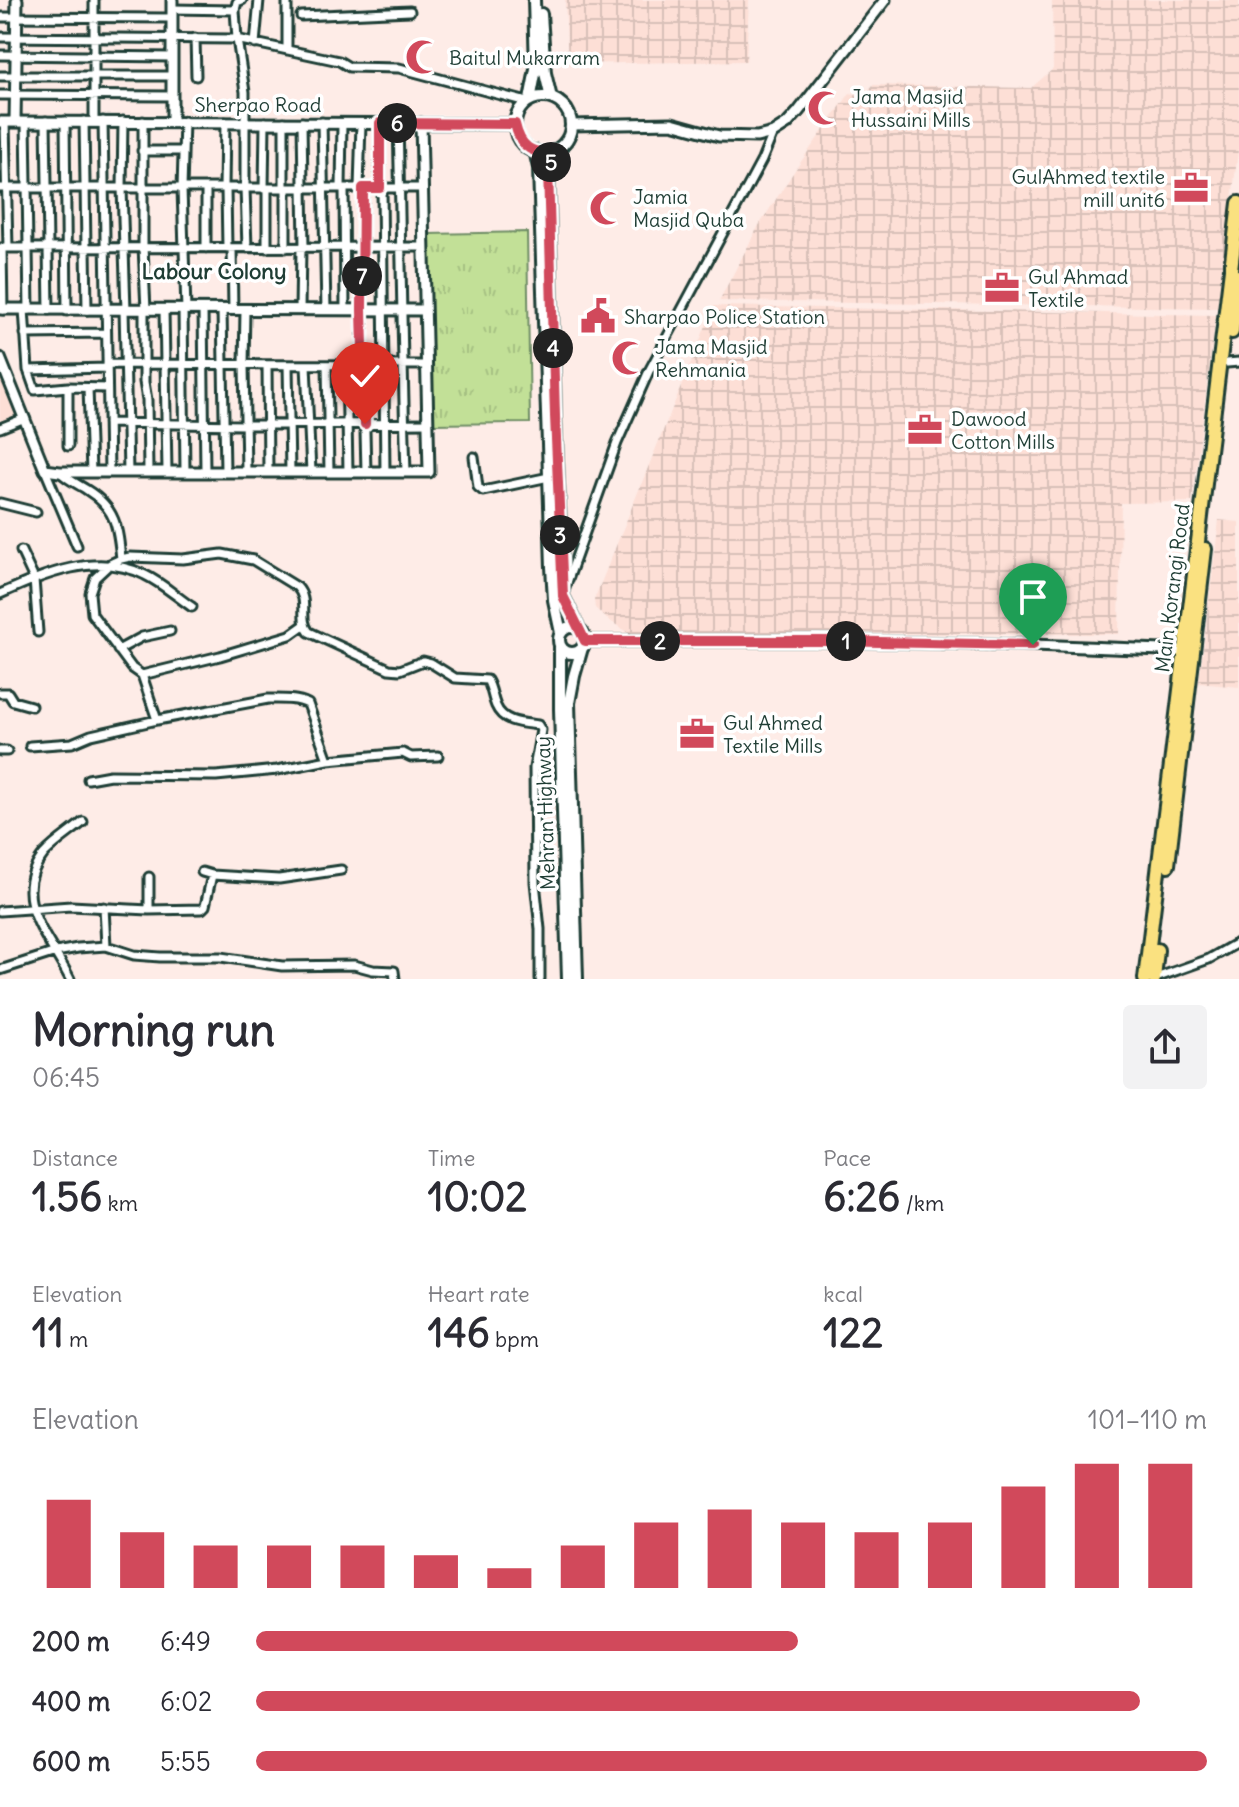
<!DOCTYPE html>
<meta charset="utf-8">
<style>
:root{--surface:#fff;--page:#f2f2f3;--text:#2b2b33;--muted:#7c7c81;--accent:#d1495b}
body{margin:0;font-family:Delius,sans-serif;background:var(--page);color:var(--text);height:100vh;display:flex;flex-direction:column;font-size:30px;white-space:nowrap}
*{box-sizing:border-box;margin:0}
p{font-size:26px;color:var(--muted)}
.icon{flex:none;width:44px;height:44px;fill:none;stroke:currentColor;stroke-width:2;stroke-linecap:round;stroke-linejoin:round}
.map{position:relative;height:979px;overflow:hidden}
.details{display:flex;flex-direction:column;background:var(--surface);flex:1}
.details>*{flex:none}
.pin{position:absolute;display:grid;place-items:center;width:68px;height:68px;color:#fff;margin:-82px -34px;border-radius:50% 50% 50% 0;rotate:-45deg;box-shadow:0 0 8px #0007}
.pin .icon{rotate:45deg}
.km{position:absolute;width:40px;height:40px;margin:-20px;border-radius:50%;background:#222;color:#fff;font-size:22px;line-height:40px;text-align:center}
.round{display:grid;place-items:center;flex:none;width:84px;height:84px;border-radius:8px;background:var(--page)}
.overview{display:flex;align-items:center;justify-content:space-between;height:136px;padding:0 32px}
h1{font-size:44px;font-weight:700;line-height:60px}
.figures{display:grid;grid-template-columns:repeat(3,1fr);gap:12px;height:136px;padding:8px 32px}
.figures div{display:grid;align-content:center}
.figures b{font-size:40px;font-weight:700}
.figures small{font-size:22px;font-weight:400}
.figures p{font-size:22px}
.chart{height:224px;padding:16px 32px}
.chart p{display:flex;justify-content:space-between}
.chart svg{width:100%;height:144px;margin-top:8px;stroke:var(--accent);stroke-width:6}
ul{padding:0 32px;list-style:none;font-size:26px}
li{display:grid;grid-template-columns:128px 96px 1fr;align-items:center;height:60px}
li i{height:20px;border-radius:10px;background:var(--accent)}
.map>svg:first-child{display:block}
.built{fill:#fddfd6}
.industrial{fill:url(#industrial-grid)}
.grass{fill:url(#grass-tufts);stroke:#708e66;stroke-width:2}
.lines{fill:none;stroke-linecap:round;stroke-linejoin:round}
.minor-casing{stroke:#1f3d34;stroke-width:13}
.tertiary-casing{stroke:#1f3d34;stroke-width:15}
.secondary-casing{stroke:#1f3d34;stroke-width:16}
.primary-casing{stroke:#1f3d34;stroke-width:18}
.minor{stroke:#fff;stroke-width:7}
.tertiary{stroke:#fff;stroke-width:9}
.secondary{stroke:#fff;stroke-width:10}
.primary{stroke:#fae180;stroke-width:12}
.route-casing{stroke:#fff;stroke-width:16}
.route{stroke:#d1495b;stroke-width:10}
.labels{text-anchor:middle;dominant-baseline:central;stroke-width:7;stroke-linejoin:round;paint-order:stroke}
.poi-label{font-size:20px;fill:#1f3d34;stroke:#fff;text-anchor:start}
.street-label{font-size:20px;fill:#1f3d34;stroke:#fff}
.neighbourhood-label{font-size:22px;font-weight:bold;fill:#1f3d34;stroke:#fff}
</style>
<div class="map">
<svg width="1239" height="979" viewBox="0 0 1239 979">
<defs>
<pattern id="industrial-grid" width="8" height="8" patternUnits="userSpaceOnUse" patternTransform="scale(2)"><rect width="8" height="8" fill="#fddfd6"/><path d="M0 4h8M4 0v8" fill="none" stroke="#d8c0b8"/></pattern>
<pattern id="grass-tufts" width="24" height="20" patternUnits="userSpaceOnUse" patternTransform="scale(2)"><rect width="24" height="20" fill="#c2e097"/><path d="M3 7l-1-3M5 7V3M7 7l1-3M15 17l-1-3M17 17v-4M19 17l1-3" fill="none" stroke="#a6c183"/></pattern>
</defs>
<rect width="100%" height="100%" fill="#feece7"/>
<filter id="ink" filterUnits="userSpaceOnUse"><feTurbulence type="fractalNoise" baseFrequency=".0125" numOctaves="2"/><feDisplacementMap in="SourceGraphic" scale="16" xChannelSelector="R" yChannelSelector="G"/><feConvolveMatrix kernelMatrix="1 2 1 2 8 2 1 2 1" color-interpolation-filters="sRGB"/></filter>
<g filter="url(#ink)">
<path class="built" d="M4,377L20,416L0,425V378Z"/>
<path class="industrial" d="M565,0H749L746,61L568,64Z
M1052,0H1239V144L1218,308L719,301L758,227L795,170L850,93L864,96L873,85L1031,88L1053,69Z
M714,306L1216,315L1192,502L1121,503L1119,634L628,633L606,618L595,608L594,600Z
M1219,520L1239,522V687L1199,683Z"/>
<path class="grass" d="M527,232L530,423L431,424L428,234Z"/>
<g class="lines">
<g class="minor-casing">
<path id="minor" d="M287,0V50
M172,9L235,10L237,39L245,92V188L247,248
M235,10L237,2L242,0
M301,16L410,11
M0,17L172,18
M0,37L236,39L339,61L349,67L399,68L527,102
M195,38L196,76
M255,44L259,0
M0,55L172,57
M0,76H172
M0,95L172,96
M46,121L49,310
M65,121L67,311
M84,121L87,310
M94,121V0
M103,121L109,472
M123,121L122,188L126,310
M143,121V247L146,310
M184,121L182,189L186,310
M5,122L8,248
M26,122L29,310
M302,122L304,248
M322,122L326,310
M398,123C401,239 402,355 406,472
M142,151H183
M0,188H422
M224,188L225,122
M267,188V248
M284,188V122
M341,188L342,123
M344,188L345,310
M359,188L361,123
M363,188L362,310L366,472
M380,188V123
M382,188L385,472
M206,189V248
M226,189L227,248
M264,189L265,122
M0,248L424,247
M2,248L3,310
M232,248L233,310
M286,248V188
M24,309L28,370L35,390L68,387L107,388
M124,310L128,472
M144,310V382L147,400L148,471
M164,310L167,471
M183,310L185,471
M203,310L205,471
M222,310L225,471
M245,310L244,365L246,471
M300,310L301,248
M25,334L106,333
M1227,363L1239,362
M107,364L426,365
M267,365L268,472
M288,365L290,472
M306,365L311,472
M327,365L329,472
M346,365L348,472
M28,370L107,368
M88,388L91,472
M108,423L245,425L427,423
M0,428L25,418
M68,446V387
M474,457L478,487L483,491L549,477
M45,470L77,546
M60,472C68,480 78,484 87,490C116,508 118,528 121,559
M0,503L36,512
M21,551L34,579L38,632
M565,588L617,443L649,371L762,160L773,133
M0,594C45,574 97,551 145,575C162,583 177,597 192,607
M118,650L142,637L170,631
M142,675L220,656L290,635L304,625
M0,693H8L13,701L31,706
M157,720L142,675L132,668L92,614L90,593L95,578L110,564L121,559L130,557L183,559L222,554L253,560L297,587C310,601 298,618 309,632L389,669L400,670L423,661L431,663L455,678L487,680C492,688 492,697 496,706C503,723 523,723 538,725L541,730L534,768L535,882L540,929V979
M30,746L72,743L91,735L157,720L268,699C282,699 296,698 308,704L328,760
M0,751H7
M88,779L110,775L216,776L277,770L328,760L403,753L411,757L438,756
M202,872L212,875L279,879L341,870
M149,877V910
M104,907L106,946
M0,911L71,906L149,910L202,909L205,906L212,875
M0,970L56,952L78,948L106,946L134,955L160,957H221L282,966L354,965L373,970L394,971L395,979
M70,979C50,938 8,898 44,854C55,842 71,832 83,822
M1153,979L1209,959L1239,942"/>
</g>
<g class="tertiary-casing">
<path id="tertiary" d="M172,0V121
M15,121L17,0
M0,122L515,124
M571,125L672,123L719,136L757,137L773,133L787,124L798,112L885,0
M0,309L425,310
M0,358L45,470L60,472H429L421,123
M585,641H830L1033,645L1189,651"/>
</g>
<g class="secondary-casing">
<path id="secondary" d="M541,14L545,73L551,98
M515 125a28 28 0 1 1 56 0a28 28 0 1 1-56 0Z
M530,100L536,69L534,0
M535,151L539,168L552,567L554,600L561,633
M554,151L548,169L555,416L563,596L579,629
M559 640a13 13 0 1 1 26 0a13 13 0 1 1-26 0Z
M560,647V709L568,979
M577,979L569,703L574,676L582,648"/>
</g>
<g class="primary-casing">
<path id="primary" d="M1232,332L1239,276
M1168,865L1205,549
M1145,979L1239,203
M1154,979L1157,950"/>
</g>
<use href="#minor" class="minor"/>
<use href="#tertiary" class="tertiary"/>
<use href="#secondary" class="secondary"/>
<use href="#primary" class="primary"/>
</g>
</g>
<g class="lines" filter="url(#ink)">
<g class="route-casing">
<path id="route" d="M365,424L362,310L363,188H380V123L515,124C520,146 531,156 554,151L548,169L555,416L563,596L585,641H830L1033,645"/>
</g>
<use href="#route" class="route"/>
</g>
<defs>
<g id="mosque-bare" transform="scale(2.76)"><path d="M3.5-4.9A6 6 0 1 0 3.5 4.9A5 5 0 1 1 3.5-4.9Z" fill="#d1495b" stroke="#fff" stroke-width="2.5" paint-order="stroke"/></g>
<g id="office-bare" transform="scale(2.76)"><path d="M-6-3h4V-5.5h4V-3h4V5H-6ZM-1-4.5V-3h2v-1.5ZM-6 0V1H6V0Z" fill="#d1495b" stroke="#fff" stroke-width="2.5" paint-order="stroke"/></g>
<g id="civic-bare" transform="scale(2.76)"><path d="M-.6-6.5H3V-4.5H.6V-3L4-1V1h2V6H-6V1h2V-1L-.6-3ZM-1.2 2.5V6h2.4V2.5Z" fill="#d1495b" stroke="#fff" stroke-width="2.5" paint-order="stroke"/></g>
</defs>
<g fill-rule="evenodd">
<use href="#mosque-bare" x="423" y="57"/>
<use href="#mosque-bare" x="825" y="108"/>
<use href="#office-bare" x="1191" y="188"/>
<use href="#mosque-bare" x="607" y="208"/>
<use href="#office-bare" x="1002" y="288"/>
<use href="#civic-bare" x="598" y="316"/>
<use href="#mosque-bare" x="629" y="358"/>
<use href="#office-bare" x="925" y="430"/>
<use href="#office-bare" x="697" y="734"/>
</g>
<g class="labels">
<g class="poi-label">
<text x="449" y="57">Baitul Mukarram</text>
<text x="851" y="96">Jama Masjid<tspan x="851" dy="23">Hussaini Mills</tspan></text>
<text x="1165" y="176" text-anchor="end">GulAhmed textile<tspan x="1165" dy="23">mill unit6</tspan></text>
<text x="633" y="196">Jamia<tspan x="633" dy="23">Masjid Quba</tspan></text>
<text x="1028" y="276">Gul Ahmad<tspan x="1028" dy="23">Textile</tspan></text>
<text x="624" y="316">Sharpao Police Station</text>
<text x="655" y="346">Jama Masjid<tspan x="655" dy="23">Rehmania</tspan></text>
<text x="951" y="418">Dawood<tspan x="951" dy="23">Cotton Mills</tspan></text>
<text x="723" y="722">Gul Ahmed<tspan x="723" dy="23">Textile Mills</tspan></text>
</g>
<g class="street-label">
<text x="258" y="104">Sherpao Road</text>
<text transform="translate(1172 588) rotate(-83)">Main Korangi Road</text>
<text transform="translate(545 813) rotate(-92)">Mehran Highway</text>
</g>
<g class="neighbourhood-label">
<text x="214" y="271">Labour Colony</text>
</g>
</g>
</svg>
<div class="pin" style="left:1033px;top:645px;background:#1e9e55"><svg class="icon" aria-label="arrive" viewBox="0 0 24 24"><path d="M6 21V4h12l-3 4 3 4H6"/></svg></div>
<div class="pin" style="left:365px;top:424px;background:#d93025"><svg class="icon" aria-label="check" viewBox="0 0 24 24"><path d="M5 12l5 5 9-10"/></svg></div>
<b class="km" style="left:846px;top:641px">1</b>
<b class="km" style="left:660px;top:641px">2</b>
<b class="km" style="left:560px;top:535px">3</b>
<b class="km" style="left:553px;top:348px">4</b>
<b class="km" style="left:551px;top:162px">5</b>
<b class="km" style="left:397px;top:123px">6</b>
<b class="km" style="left:362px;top:276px">7</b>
</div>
<section class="details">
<div class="overview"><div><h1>Morning run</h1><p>06:45</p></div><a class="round"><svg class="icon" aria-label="share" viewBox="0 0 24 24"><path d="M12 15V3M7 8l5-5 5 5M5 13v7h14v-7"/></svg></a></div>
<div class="figures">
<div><p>Distance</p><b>1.56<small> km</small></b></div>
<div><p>Time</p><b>10:02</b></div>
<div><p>Pace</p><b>6:26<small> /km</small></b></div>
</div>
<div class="figures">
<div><p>Elevation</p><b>11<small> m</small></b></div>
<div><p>Heart rate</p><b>146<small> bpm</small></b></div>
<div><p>kcal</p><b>122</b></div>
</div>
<div class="chart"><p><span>Elevation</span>101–110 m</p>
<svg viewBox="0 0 160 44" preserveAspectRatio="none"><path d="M5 44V17M15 44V27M25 44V31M35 44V31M45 44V31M55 44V34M65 44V38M75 44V31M85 44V24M95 44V20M105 44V24M115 44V27M125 44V24M135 44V13M145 44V6M155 44V6"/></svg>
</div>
<ul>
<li><b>200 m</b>6:49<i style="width:57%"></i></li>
<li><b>400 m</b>6:02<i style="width:93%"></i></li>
<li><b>600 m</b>5:55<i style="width:100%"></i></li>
</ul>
</section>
